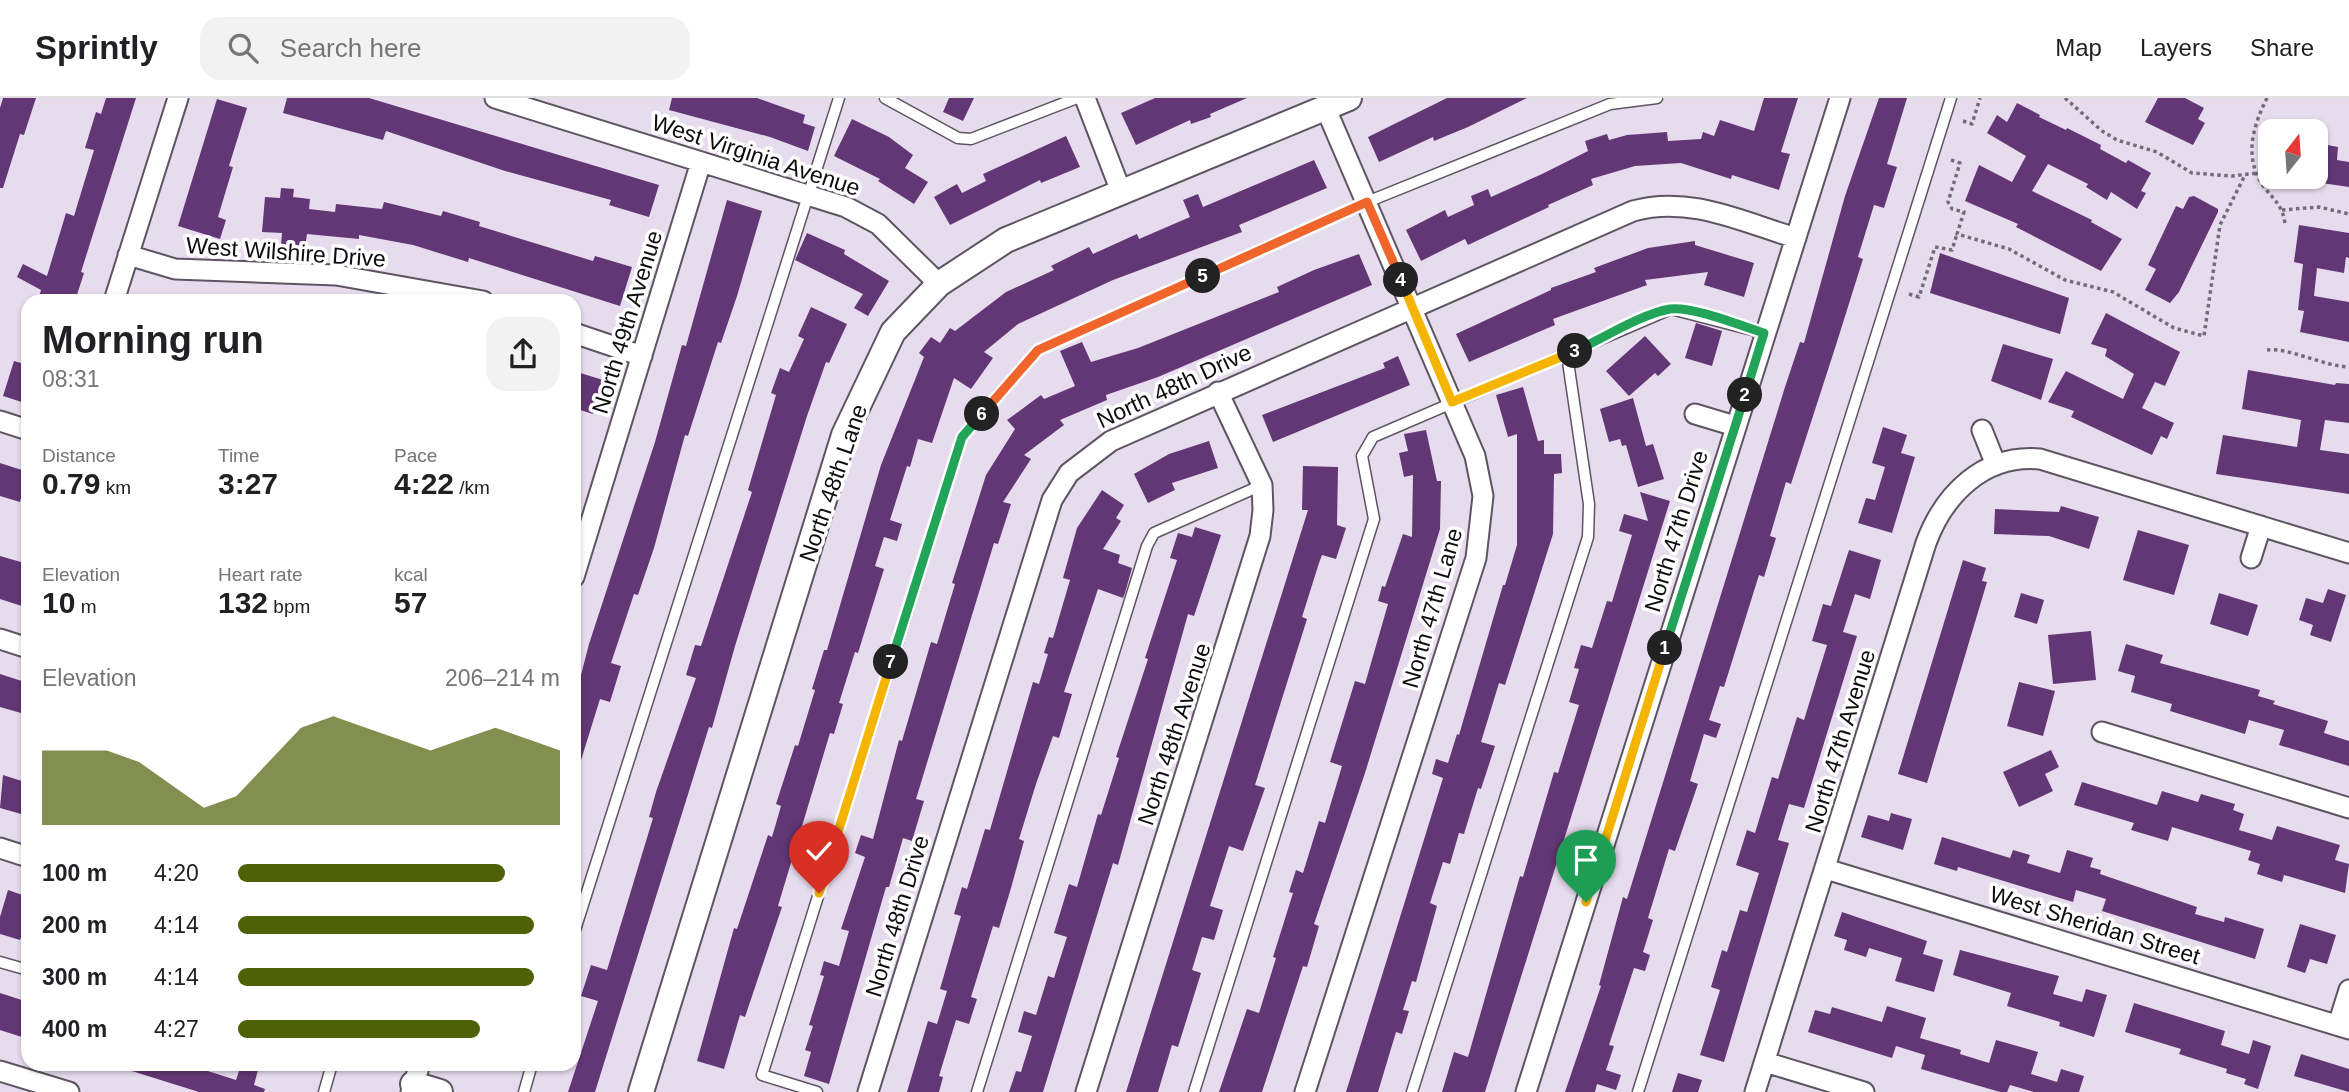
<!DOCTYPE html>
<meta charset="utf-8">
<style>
:root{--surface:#fff;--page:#f2f2f2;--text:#202124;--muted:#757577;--line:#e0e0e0;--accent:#4f6107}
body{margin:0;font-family:Helvetica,sans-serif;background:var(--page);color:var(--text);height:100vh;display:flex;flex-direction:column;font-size:26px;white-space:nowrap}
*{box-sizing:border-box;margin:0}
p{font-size:23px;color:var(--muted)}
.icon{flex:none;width:38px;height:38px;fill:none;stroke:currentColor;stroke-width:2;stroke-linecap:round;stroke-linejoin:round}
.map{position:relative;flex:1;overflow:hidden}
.sheet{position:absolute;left:21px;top:196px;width:560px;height:777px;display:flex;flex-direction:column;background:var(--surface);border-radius:21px;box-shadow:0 2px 5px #0004}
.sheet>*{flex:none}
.needle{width:46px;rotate:17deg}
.tools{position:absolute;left:2258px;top:21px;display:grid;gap:14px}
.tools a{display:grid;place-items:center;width:70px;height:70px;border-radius:14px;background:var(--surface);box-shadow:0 2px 5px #0004;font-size:35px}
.pin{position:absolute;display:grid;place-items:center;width:60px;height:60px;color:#fff;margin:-72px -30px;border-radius:50% 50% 50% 0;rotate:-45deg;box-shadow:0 0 7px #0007}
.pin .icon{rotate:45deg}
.km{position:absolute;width:35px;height:35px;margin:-18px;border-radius:50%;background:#222;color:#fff;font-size:19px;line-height:35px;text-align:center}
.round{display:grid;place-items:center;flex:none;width:74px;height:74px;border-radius:21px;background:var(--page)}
.overview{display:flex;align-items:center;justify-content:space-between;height:119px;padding:0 21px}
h1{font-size:38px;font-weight:800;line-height:52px}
.stats{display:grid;grid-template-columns:repeat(3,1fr);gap:10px;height:119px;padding:7px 21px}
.stats div{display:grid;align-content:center}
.stats b{font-size:30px;font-weight:800}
.stats small{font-size:19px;font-weight:400}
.stats p{font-size:19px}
.chart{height:196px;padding:14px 21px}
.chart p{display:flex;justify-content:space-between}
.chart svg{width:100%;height:126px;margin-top:7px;fill:var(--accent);opacity:.7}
ul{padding:0 21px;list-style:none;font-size:23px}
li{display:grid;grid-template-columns:112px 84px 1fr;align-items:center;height:52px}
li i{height:18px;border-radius:9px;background:var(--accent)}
header{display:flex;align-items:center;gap:42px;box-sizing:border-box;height:98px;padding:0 35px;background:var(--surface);border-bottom:2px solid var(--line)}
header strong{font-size:33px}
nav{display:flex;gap:38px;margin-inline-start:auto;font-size:24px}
.search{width:490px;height:63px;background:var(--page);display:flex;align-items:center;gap:18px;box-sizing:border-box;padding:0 24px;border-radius:21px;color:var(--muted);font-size:26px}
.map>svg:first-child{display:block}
.building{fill:#633776}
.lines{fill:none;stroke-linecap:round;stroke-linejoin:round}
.service-casing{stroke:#5e5462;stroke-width:13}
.minor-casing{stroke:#5e5462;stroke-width:23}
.tertiary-casing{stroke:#5e5462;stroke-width:28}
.path{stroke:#736c76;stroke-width:3.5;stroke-dasharray:3.5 3.5;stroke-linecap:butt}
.service{stroke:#fff;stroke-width:10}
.minor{stroke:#fff;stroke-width:19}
.tertiary{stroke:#fff;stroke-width:24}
.split-1-casing{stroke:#fff;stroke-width:14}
.split-2-casing{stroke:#fff;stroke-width:14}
.split-3-casing{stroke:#fff;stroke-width:14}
.split-4-casing{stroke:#fff;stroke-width:14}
.split-5-casing{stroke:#fff;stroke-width:14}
.split-6-casing{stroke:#fff;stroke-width:14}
.split-7-casing{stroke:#fff;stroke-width:14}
.split-8-casing{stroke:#fff;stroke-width:14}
.split-1{stroke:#f5b400;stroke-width:9}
.split-2{stroke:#22a559;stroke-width:9}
.split-3{stroke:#22a559;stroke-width:9}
.split-4{stroke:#f5b400;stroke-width:9}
.split-5{stroke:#f0652b;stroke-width:9}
.split-6{stroke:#f0652b;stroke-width:9}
.split-7{stroke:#22a559;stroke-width:9}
.split-8{stroke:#f5b400;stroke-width:9}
.labels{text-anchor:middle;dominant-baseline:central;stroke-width:7;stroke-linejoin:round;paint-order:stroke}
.street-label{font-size:23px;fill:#0f0b10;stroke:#fff}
</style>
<header>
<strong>Sprintly</strong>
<div class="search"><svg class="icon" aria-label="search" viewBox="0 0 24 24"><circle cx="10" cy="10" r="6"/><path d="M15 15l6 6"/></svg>Search here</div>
<nav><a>Map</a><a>Layers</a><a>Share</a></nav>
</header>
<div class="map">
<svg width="2349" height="994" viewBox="0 0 2349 994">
<rect width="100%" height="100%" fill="#e7dced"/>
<path class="building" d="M3,0H36L24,37L20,36L3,90H0V10Z
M106,0H136L81,174L84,175L75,203H38L41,192L17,179L23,166L47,178L66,115L74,118L94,52L85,50L96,14L101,16Z
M287,0H369L659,87L649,119L609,107L611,102L505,73L386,33L383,42L283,15Z
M672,0H757L805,17L803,25L815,29L808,53L770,39L669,12Z
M949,0H974L963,23L943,14Z
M1155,0H1247L1210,16L1211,19L1191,26L1190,22L1136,47L1121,15Z
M1447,0H1527L1468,29L1434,43L1433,39L1379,64L1368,39Z
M1764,0H1798L1781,54L1790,56L1779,92L1732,77L1731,81L1681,65L1635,68L1591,81L1593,87L1548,107L1549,109L1468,147L1465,141L1421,163L1406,132L1445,112L1448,119L1474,107L1471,98L1488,91L1491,99L1542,76L1588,53L1585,43L1607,36L1609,42L1627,37L1667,34L1668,43L1701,41L1703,34L1714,38L1720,22L1754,33Z
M1879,0H1907L1887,66L1897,69L1884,110L1874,107L1858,159L1863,161L1836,247L1791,386L1786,384L1770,438L1776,440L1764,479L1759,477L1724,589L1720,588L1709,622L1721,626L1716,640L1704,636L1690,683L1698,686L1675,753L1669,751L1648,820L1653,822L1643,854L1650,857L1645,873L1634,870L1609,947L1614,948L1606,972L1621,977L1616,992L1597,986L1595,994H1565L1601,888L1599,887L1623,799L1627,801L1785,289L1800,244L1804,245L1845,98Z
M2158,0H2185L2204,10L2198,21L2205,25L2193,47L2145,24Z
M217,1L247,10L229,68L233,69L218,119L226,122L220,141L178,128Z
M2017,5L2040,17L2039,19L2066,32L2067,30L2101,47L2100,51L2126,65L2128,62L2151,75L2141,93L2146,95L2137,111L2111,94L2107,102L2086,89L2088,86L2048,66L2032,93L2092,122L2091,124L2122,141L2101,173L2016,129L2018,126L1965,103L1979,67L2012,84L2026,58L1987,35L1997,17L2007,24Z
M852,21L889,39L913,57L905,70L928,84L914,106L878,83L880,81L834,58Z
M1066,38L1080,69L1041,85L1040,82L950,127L934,99L957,86L962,95L986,83L983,76Z
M2317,45L2338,49L2337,62L2349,64V89L2315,84Z
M1314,62L1327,90L1239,127L1242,134L1113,182L1018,226L984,254L993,260L971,291L954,280L932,345L918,341L910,369L907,368L890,422L902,426L897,443L884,439L875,468L884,471L858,555L855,554L839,605L843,606L834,636L830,635L778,808L782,809L745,919L740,917L724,971L697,963L734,830L737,831L768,737L772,739L781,708L776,706L795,647L798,648L815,592L812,591L824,552H827L881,367L924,259L919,255L931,239L940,245L950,230L955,233L1006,194L1054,172L1051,168L1089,149L1093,156L1137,136L1139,141L1190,119L1183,102L1198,96L1203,109Z
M281,90L294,91L293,99L310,101L309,111L335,114L336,106L382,111L384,104L441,118L443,113L480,124L479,128L593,163L595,158L632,169L620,208L469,160L468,164L413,147L359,137V141L307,136L305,150L281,147L282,135L262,134L265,99L280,100Z
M2194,98L2218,111V114L2179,194L2170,205L2145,192L2156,171L2148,167L2176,108L2183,111L2189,99Z
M727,102L762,113L737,198L721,245L718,244L688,338L685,337L654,450L638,497L634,496L611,565L621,568L610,604L600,601L577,675L574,674V604L589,546L655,344L682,247L686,248Z
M2299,127L2349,135V160L2346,159L2344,175L2317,170L2314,198L2349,204V244L2300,234L2304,213L2298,212L2303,166L2294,164Z
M807,135L845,152L844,156L889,183L868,218L854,210L863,196L795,162Z
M1695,143V147L1754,165L1744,199L1704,187L1708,174L1645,182L1647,187L1553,221L1555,227L1469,264L1456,236L1551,192V190L1596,174L1594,170L1648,150Z
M1940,155L2069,200L2060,236L1930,195Z
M1359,156L1372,187L1158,279L1106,297L1107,302L1060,322L1064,327L1024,357L1031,361L1003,404L1011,406L998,446L994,445L916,701L924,703L912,743L903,740L889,789H886L829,986L804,978L811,954L805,952L813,928L809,927L824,878L820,877L824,863L839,868L849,833L841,831L865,759L855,755L861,737L873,741L899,642L902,643L931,544L937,546L955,486L952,485L986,377L1015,331L1007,322L1041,297L1044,301L1075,288L1060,253L1082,244L1091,264L1138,250L1279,194L1277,189L1314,172Z
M811,209L847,226L829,265L826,264L807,318L735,548L712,630L709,629L595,994H568L598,903L581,898L591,867L607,872L653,720L649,719L656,694L696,580L686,577L695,547L701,548L752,394L748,392L776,297L771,295L780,270L789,274L804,241L798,238Z
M2106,215L2180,254L2165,288L2155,284L2142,310L2174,325L2167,341L2161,338L2152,357L2071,319L2074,313L2048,304L2066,273L2123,301L2134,276L2105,258L2107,251L2091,246Z
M1696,225L1722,233L1712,268L1685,260Z
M1645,238L1671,266L1658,278L1655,275L1629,298L1606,273Z
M2003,246L2053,261L2041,302L1991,283Z
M1398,258L1410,287L1273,344L1262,317L1385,270L1383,265Z
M14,263L28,267V306L3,298Z
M2248,272L2335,287L2336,285L2349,286V325L2325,322L2320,352L2349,356V396L2216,376L2223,337L2297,349L2301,322L2242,311Z
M574,273L603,282L593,316L574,310Z
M1523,289L1538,343L1544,342V356H1561L1562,375L1554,376L1553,436L1505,587L1499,585L1481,644L1495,648L1481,691L1478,690L1464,736L1459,735L1450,766L1443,764L1430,805L1437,808L1416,884L1412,883L1403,912L1409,913L1402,936L1396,934L1378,994H1346L1443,680L1432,676L1436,661L1448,665L1457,636L1459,637L1503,487H1505L1517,447V336L1508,339L1496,297Z
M1633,300L1646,348L1653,346L1664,381L1638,389L1626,347L1622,348L1620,341L1609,344L1600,311Z
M1883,329L1907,337L1901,355L1915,359L1892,435L1858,425L1866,400L1875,402L1885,369L1872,365Z
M1426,332L1437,383H1441L1440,431L1365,675L1314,826L1319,828L1307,869L1303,868L1262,994H1219L1247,911L1259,915L1276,860L1273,859L1293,795L1289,794L1296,772L1303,775L1319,723L1325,725L1342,668L1330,664L1355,583L1365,586L1388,506L1378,503L1382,488L1385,489L1403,436L1412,439L1413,377L1404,379L1399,355L1408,353L1404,336Z
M1209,343L1218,370L1172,385L1175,392L1148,405L1134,376L1169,356Z
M0,365L28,374L20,404L0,398Z
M1303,368L1338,369L1337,427L1346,430L1336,461L1322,457L1319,465L1302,519L1307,521L1255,687L1265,690L1243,753L1229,748L1210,808L1223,812L1214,842L1202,839L1192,872L1201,875L1178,949L1172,947L1158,994H1126L1308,412H1302Z
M1102,392L1124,407L1116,420L1121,423L1103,451L1120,457L1118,465L1132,470L1125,495L1123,500L1098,491L1064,594L1072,596L1059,640L1053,638L1036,686L1019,741L1024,743L1011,790L999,830L993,828L971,899L977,901L969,926L956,922L939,978L943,979L939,994H907L928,923L937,926L947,893L940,891L961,818L954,816L962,789L967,791L985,731L990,732L1033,584L1039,586L1048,556L1044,555L1049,539L1053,540L1070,482L1063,480L1077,430Z
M1640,394L1670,403L1485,994H1442L1454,954L1468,959L1520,778L1523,779L1554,674L1558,675L1579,607L1569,604L1579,571L1574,570L1581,547L1592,550L1607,503L1612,504L1632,437L1619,433L1624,416L1648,423Z
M2061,408L2099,419L2089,451L2049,438L1994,436L1995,411L2059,414Z
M1195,429L1221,437L1194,518L1188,516L1118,767L1113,765L1043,994H1009L1016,973L1021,974L1032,938L1018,934L1024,913L1036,917L1048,878L1054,880L1067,839L1054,835L1069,786L1077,789L1098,716L1101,717L1119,660L1116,659L1148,561L1145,560L1177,462L1170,460L1178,435L1192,439Z
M2138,432L2189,447L2174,497L2123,482Z
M1849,452L1881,462L1870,501L1855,496L1843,534L1857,538L1804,710L1789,706L1778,742L1789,745L1724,964L1700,957L1720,892L1711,889L1722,852L1727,854L1740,812L1747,814L1759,775L1736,767L1747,732L1755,735L1772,679L1778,681L1797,619L1804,622L1827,547L1812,543L1823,506L1831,508Z
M0,458L28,466V510L0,501Z
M1963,462L1986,470L1982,483L1987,484L1927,685L1898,676Z
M2328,491L2346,497L2331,544L2310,537L2313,527L2299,522L2306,500L2323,505Z
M2021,495L2044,502L2037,526L2014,519Z
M2219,495L2258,507L2248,538L2210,526Z
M2091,533L2096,582L2053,586L2048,537Z
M2126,546L2163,557L2160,565L2260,592L2258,598L2275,603L2273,606L2328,623L2324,635L2349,643V668L2279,647L2284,632L2249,622L2245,636L2170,613L2172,606L2131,594L2135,578L2118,573Z
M0,576L28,585V617L0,609Z
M2019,584L2055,593L2043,638L2007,628Z
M2051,652L2059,669L2045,676L2053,693L2019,709L2003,674Z
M3,677L28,685V718L0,710Z
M2082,684L2157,707L2162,693L2198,704L2201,696L2235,706L2233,712L2244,716L2239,732L2272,742L2277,728L2340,747L2335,762L2349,766L2345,795L2284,777L2282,784L2257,776L2260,766L2248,762L2251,753L2172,729L2168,743L2131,732L2134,725L2074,707Z
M1891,715L1912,721L1903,752L1861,739L1868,717L1889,723Z
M1942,739L2010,760L2013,752L2030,757L2027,765L2060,775L2067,752L2093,760L2090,769L2101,772L2100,776L2197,809L2195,816L2224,824L2225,819L2264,831L2255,861L2102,813L2106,801L2076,792L2073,804L1958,769L1957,773L1934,766Z
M8,792L28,799V829L25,828L20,842L0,836V819Z
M1842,814L1927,843L1923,856L1943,862L1934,894L1895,883L1902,860L1869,850L1866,859L1844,852L1847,842L1834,838Z
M2300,826L2336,837L2327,866L2310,861L2305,875L2287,869Z
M1960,852L2059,878L2053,896L2082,904L2086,891L2107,897L2094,939L2059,928L2060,924L2007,908L2011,895L1953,877Z
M0,895L28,904V941L0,932Z
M2134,905L2225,933L2221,947L2249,956L2253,942L2271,948L2258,991L2244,986L2246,981L2226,975L2227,971L2179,956L2181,951L2125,934Z
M1887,908L1926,920L1920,940L1961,952L1960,956L1989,965L1996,942L2038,954L2031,976L2057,984L2061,971L2084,978L2079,994H2034L2010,987L2007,994H2000L1921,971L1925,957L1896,948L1892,960L1808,934L1815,912L1830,916L1832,909L1882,924Z
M2301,956L2349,971V994L2294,978Z
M120,966H193L192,968L236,982L241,967L258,972L254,987L265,991L264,994H199L119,969Z
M1678,975L1702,982L1698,994H1672Z"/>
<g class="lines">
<g class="service-casing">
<path id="service" d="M885,0L958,40L971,41L1077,0
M574,835L839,0
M0,864L28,872
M324,994L332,966
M524,994L532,966
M817,994L762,977L962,339L1038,252L1367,104L1610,6L1657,0
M977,994L1147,448L1154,435L1262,387
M1194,994L1374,421L1362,358L1373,339L1671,211L1764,235
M1412,994L1588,439L1589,406L1567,257
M1638,994L1951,0"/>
</g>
<g class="minor-casing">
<path id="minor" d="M495,0L846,109L878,126L939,186
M1085,0L1122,96
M128,157L175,171L336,177L483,203
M114,203L178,0
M574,235L642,258
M1695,316L1735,328
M0,323L28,332
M1982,332L1996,367
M2251,460L2261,428
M574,479L701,64
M0,541L28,550
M2102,634L2349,710
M0,750L28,759
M1826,771L2349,931
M2338,927L2349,892
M1765,964L1864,994
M0,973L69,994
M411,994L420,966
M868,994L1052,402L1069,375L1111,343L1633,113C1690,97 1742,124 1796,140
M1086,994L1260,438L1263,412L1262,387L1218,294
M1305,994L1476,460L1483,398L1475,358L1326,11
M1526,994L1840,0
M1755,994L1926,445C1944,396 1984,356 2040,361L2349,455"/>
</g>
<g class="tertiary-casing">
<path id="tertiary" d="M413,986L440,994
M641,994L844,337L893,234L939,186L1006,142L1349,0"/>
</g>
<path class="path" d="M2065,0L2102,33L2117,42L2157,54L2192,75L2232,78L2258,75
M2267,0C2253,28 2243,60 2264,89C2274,102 2283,108 2285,126
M1963,23L1972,26L1980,0
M1951,62L1960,65L1948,104L1952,111L1964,114L1957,136L2009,151L2065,182L2113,194L2174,230L2204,238L2220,127L2245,77
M2282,112L2319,109L2349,116
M1909,196L1919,199L1935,149L1952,152L1957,136
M2267,252C2288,249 2323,268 2349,269"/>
<use href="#service" class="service"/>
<use href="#minor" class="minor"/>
<use href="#tertiary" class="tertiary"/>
</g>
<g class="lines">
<g class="split-1-casing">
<path id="split-1" d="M1586,804L1665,550"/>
</g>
<g class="split-2-casing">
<path id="split-2" d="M1665,550L1745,297"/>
</g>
<g class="split-3-casing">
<path id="split-3" d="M1575,253C1602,241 1641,216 1670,211C1693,208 1741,228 1764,235L1745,297"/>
</g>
<g class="split-4-casing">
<path id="split-4" d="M1401,182L1452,304L1575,253"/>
</g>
<g class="split-5-casing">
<path id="split-5" d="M1203,178L1367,104L1401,182"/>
</g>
<g class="split-6-casing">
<path id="split-6" d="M982,316L1038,252L1203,178"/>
</g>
<g class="split-7-casing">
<path id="split-7" d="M891,564L962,339L982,316"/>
</g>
<g class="split-8-casing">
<path id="split-8" d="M819,795L891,564"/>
</g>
<use href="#split-1" class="split-1"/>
<use href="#split-2" class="split-2"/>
<use href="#split-3" class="split-3"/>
<use href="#split-4" class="split-4"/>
<use href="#split-5" class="split-5"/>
<use href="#split-6" class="split-6"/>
<use href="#split-7" class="split-7"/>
<use href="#split-8" class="split-8"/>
</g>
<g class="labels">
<g class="street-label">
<text transform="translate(756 57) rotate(18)">West Virginia Avenue</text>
<text transform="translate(286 154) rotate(4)">West Wilshire Drive</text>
<text transform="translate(627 224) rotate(-73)">North 49th Avenue</text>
<text transform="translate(1174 288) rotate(-25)">North 48th Drive</text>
<text transform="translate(833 385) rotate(-71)">North 48th Lane</text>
<text transform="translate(1676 433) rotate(-73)">North 47th Drive</text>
<text transform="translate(1432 510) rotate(-74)">North 47th Lane</text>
<text transform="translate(1174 636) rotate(-72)">North 48th Avenue</text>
<text transform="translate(1840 643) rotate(-73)">North 47th Avenue</text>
<text transform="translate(897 818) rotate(-73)">North 48th Drive</text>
<text transform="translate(2095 827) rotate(17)">West Sheridan Street</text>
</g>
</g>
</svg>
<div class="tools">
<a><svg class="needle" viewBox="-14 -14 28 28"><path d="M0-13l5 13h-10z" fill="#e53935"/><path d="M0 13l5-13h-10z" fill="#757577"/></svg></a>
</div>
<div class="pin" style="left:1586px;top:804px;background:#1e9e55"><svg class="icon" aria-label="arrive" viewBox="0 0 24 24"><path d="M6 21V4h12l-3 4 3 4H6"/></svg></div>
<div class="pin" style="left:819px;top:795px;background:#d93025"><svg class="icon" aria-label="check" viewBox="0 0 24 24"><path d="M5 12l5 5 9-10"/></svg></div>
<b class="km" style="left:1665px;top:550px">1</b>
<b class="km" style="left:1745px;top:297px">2</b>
<b class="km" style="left:1575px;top:253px">3</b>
<b class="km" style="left:1401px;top:182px">4</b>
<b class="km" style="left:1203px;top:178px">5</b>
<b class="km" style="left:982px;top:316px">6</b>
<b class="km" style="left:891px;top:564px">7</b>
<section class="sheet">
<div class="overview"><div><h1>Morning run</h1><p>08:31</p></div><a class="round"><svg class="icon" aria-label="share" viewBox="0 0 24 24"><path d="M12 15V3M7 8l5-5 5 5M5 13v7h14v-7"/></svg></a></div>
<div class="stats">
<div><p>Distance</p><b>0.79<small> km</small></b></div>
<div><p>Time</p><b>3:27</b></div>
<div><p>Pace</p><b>4:22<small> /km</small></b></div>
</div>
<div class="stats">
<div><p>Elevation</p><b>10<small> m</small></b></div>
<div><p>Heart rate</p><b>132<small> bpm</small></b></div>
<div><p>kcal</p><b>57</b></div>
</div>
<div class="chart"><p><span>Elevation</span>206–214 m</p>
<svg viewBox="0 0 160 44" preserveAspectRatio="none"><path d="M0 44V18L10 18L20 18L30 22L40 30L50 38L60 34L70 22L80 10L90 6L100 10L110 14L120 18L130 14L140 10L150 14L160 18V44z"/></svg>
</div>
<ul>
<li><b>100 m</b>4:20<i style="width:83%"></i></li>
<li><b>200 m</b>4:14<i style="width:92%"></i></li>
<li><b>300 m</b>4:14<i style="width:92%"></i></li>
<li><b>400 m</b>4:27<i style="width:75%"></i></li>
</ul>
</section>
</div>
